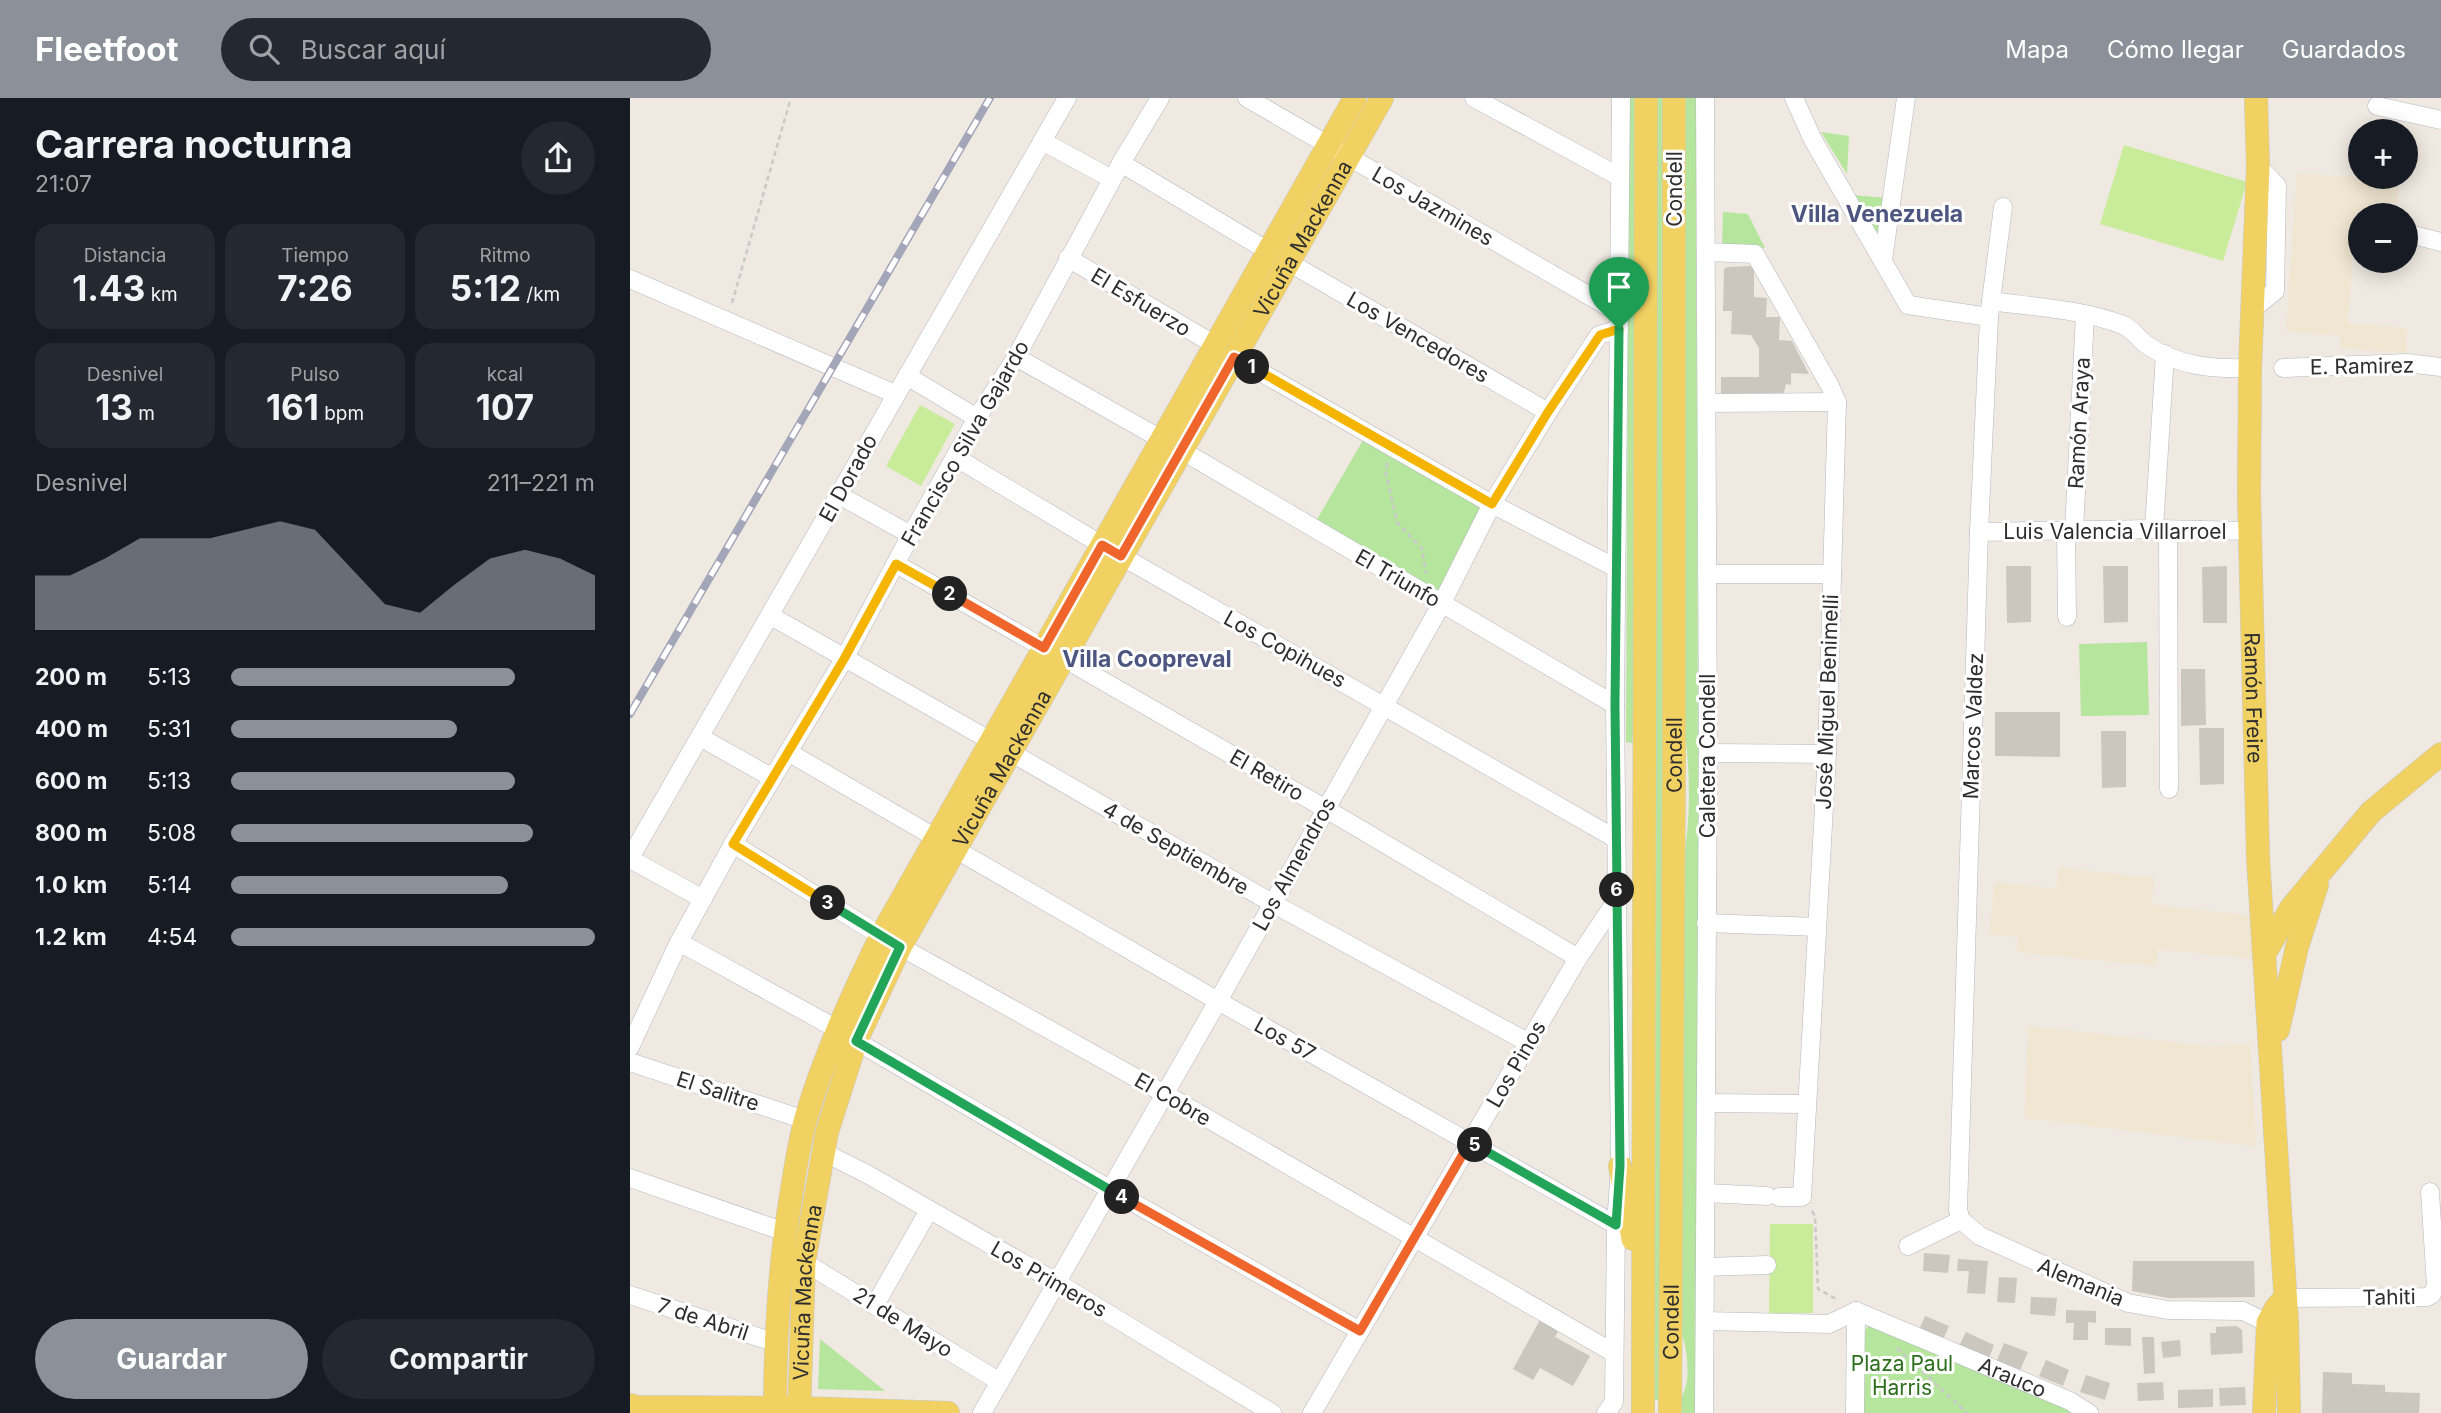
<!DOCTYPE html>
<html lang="es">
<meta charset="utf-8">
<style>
:root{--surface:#171b24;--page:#242831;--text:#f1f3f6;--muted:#9ea1a6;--accent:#8c9099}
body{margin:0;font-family:Inter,sans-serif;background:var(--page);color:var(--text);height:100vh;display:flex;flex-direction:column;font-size:26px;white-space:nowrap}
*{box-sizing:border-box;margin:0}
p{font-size:23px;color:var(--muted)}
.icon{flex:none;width:38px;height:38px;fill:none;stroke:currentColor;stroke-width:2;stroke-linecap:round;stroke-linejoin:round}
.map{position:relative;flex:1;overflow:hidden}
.details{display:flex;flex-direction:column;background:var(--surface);width:630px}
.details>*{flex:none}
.fabs{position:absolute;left:1718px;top:21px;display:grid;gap:14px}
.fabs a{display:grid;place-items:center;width:70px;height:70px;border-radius:50%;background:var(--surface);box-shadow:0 4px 18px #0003;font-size:35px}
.pin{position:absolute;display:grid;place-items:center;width:60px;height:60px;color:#fff;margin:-72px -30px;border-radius:50% 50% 50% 0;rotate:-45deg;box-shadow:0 0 7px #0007}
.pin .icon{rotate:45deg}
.km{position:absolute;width:35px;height:35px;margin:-18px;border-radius:50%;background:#222;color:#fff;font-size:19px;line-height:35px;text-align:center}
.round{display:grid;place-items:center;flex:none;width:74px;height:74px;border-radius:37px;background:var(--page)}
.summary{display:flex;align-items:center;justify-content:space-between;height:119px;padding:0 35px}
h1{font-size:38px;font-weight:700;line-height:52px}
.stats{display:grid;grid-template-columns:repeat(3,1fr);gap:10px;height:119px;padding:7px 35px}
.stats div{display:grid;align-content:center;border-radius:18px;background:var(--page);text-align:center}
.stats b{font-size:35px;font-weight:700}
.stats small{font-size:19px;font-weight:400}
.stats p{font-size:19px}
.chart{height:196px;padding:14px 35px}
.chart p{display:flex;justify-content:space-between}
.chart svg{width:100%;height:126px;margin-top:7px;fill:var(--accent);opacity:.7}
.button{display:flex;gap:14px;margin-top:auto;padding:14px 35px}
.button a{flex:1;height:80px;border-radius:42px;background:var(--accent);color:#fff;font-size:28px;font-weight:700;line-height:80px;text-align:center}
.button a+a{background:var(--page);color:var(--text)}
ul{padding:0 35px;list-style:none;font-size:23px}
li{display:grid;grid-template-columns:112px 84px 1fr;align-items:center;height:52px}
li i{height:18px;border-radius:9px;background:var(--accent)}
header{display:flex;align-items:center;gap:42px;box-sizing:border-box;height:98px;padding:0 35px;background:var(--accent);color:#fff}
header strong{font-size:33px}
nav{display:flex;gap:38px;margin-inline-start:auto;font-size:24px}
.search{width:490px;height:63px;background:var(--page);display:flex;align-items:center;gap:18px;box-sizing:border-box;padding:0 24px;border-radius:38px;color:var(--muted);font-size:26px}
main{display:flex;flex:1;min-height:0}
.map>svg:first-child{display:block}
.education{fill:#f0e6d1}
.green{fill:#b6e59e}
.pitch{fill:#c9ec9a}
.building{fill:#cbc7bf}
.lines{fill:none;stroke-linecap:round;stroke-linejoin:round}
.minor-casing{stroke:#b4b7c1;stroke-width:19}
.major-casing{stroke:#c9c9c9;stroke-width:24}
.path{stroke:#c9c9c9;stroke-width:2.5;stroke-dasharray:5 3.5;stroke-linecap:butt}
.minor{stroke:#fff;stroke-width:18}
.major{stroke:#f2d163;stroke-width:23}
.rail-casing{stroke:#a3a6b8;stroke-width:8}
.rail{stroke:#fff;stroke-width:5;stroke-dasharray:16;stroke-linecap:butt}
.split-1-casing{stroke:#fff;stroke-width:14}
.split-2-casing{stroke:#fff;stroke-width:14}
.split-3-casing{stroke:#fff;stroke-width:14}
.split-4-casing{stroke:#fff;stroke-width:14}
.split-5-casing{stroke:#fff;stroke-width:14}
.split-6-casing{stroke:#fff;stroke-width:14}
.split-7-casing{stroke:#fff;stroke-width:14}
.split-1{stroke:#f5b400;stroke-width:9}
.split-2{stroke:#f0652b;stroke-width:9}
.split-3{stroke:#f5b400;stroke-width:9}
.split-4{stroke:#22a559;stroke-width:9}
.split-5{stroke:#f0652b;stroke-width:9}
.split-6{stroke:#22a559;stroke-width:9}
.split-7{stroke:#22a559;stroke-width:9}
.labels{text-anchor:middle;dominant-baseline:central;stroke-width:6;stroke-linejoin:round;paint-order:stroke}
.street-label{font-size:21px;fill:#2e2e2e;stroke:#fff}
.park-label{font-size:21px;fill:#2c6e1b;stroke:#fff}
.neighbourhood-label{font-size:23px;font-weight:bold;fill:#4d5680;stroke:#fff}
</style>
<header>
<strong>Fleetfoot</strong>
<div class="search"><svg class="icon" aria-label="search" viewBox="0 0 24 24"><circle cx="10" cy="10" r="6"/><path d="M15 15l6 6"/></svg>Buscar aquí</div>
<nav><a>Mapa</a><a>Cómo llegar</a><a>Guardados</a></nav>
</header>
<main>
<section class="details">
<div class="summary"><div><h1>Carrera nocturna</h1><p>21:07</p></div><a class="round"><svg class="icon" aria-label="share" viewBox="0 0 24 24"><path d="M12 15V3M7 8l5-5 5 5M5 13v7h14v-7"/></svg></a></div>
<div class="stats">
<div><p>Distancia</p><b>1.43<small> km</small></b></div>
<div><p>Tiempo</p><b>7:26</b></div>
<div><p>Ritmo</p><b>5:12<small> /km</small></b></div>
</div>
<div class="stats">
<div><p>Desnivel</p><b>13<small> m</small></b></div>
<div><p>Pulso</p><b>161<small> bpm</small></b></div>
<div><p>kcal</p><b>107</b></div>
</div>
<div class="chart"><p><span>Desnivel</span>211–221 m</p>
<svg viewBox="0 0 160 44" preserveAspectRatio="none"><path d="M0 44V25L10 25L20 19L30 12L40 12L50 12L60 9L70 6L80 9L90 22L100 35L110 38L120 28L130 19L140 16L150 19L160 25V44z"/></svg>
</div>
<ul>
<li><b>200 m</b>5:13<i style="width:78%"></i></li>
<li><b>400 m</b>5:31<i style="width:62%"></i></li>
<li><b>600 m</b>5:13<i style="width:78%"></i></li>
<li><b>800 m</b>5:08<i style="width:83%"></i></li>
<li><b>1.0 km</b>5:14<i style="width:76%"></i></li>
<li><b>1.2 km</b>4:54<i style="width:100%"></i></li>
</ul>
<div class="button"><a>Guardar</a><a>Compartir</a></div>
</section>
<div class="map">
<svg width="1811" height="1315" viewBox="0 0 1811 1315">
<rect width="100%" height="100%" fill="#efe9e1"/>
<path class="education" d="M1667,76L1769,81L1767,105H1752L1751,117L1725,119L1718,225L1777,230L1776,255L1710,250V237L1656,234Z
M1429,770L1524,780L1522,807L1623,818L1624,861L1528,851L1526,868L1387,854L1388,839L1359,836L1365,784L1426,791Z
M1398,928L1585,949L1620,945L1626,1048L1395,1020Z"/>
<path class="green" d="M999,0H1011L1004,629L1002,645L996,644Z
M1026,0H1037L1034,1302H1023Z
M1053,0H1066L1070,1315H1049C1049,1303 1053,1298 1056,1288C1060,1273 1056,1244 1050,1231L1053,762C1063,711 1059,661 1052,610Z
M1191,34L1219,38L1217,76Z
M1222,97L1257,100L1252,141Z
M1093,114L1118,116L1135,150L1092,146Z
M736,337L859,410L812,497L685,425Z
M1517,544L1519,617L1451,618L1449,546Z
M1247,1224L1446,1315H1233L1232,1237L1238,1228Z
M190,1241L255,1293L188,1291Z"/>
<path class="pitch" d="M1494,47L1617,84L1593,163L1470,126Z
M290,307L325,326L291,388L256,368Z
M1140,1126H1183V1215H1139Z"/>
<path class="building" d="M1120,168L1124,171V199L1137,200L1136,219H1150L1149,242L1162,243L1179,276L1161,275V287L1156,286L1152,302L1091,301V279H1129V250L1121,237L1101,236L1102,213H1093L1094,171L1097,169Z
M1376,468H1401V524L1377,525Z
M1473,468H1498V524L1474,525Z
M1597,468V525H1573L1572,469Z
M1551,571H1575L1576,627L1551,628Z
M1365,614H1430V659L1365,658Z
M1569,630H1594V686L1570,687Z
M1471,633H1496V689L1472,690Z
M1294,1155L1320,1157L1318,1175L1293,1173Z
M1328,1161L1358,1163L1355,1196L1337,1195L1339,1173H1327Z
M1503,1163H1624L1625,1199L1538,1200L1502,1193Z
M1369,1179L1387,1180L1385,1205L1367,1204Z
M1401,1199L1427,1200L1425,1218L1400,1216Z
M1436,1212L1466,1213V1225L1458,1224V1242H1443L1444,1225H1436Z
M1295,1218L1319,1228L1312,1244L1288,1234Z
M911,1220L930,1230L925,1239L960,1258L943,1288L910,1270L903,1282L883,1271Z
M1607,1228L1612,1232L1613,1255L1581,1257L1580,1235H1586V1229Z
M1475,1230H1501V1248L1475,1247Z
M1336,1234L1364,1247L1358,1263L1328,1250Z
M1512,1239H1524L1525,1275L1514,1276Z
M1550,1242L1551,1258L1533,1260L1531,1244Z
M1374,1245L1398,1254L1388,1277L1365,1267Z
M1416,1262L1439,1272L1433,1288L1409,1278Z
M1693,1274L1722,1275V1286L1755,1287V1294L1790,1295L1789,1315H1692Z
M1456,1277L1480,1285L1475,1302L1450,1294Z
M1533,1284L1534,1302L1508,1303L1507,1285Z
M1615,1289L1616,1307L1590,1308L1589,1290Z
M1583,1291V1309L1548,1310V1292Z"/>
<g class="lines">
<g class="minor-casing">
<g id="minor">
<path d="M617,0L989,215"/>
<path d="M844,0L990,79"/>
<path d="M1164,0L1183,42L1278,207L1359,219"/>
<path d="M1747,8L1811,22"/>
<path d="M412,43L482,81"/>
<path d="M491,65L638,153"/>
<path d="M1373,109L1359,219L1349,434L1328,1112L1331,1122L1350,1138L1498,1205L1538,1212L1613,1213L1638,1225"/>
<path d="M1779,136L1811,144"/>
<path d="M1076,154L1125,156L1200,288L1207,304L1197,656L1172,1099H1149"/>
<path d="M438,160L585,247"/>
<path d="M1253,162L1276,0"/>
<path d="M658,164L918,314"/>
<path d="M0,181L265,296"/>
<path d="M1361,203C1404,209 1452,211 1493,227C1503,231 1509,242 1517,247C1549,269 1584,271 1620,270"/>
<path d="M1624,210L1645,193L1647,88L1628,68"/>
<path d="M386,259L531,341"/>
<path d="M604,259L862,406L986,470"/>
<path d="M1653,270L1777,265L1811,269"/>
<path d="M277,278L347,320"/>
<path d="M1077,305L1207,304"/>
<path d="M551,352L985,607"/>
<path d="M325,359L472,447L986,741"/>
<path d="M209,397L281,437"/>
<path d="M1524,431L1535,256"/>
<path d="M1436,432L1437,519"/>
<path d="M1444,432L1455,217"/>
<path d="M1538,432L1539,691"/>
<path d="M1349,434L1524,431L1620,433"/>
<path d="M266,466L414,550"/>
<path d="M1077,476H1202"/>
<path d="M141,518L361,643"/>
<path d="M433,560L696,711L948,860"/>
<path d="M70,639L141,679"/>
<path d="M158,654L306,740"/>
<path d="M380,654L642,805L899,945"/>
<path d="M1078,655L1197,656"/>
<path d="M103,746L251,838L535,996L984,1255"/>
<path d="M325,751L588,903L986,1127"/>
<path d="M0,760C146,507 291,253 437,0"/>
<path d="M0,761L73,801"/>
<path d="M1076,825L1187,829"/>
<path d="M49,844L207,931"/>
<path d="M226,943L481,1092L730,1233"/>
<path d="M0,949L49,844L103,746L214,561L281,437L347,320L386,259L491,65L530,0"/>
<path d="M0,964L175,1022"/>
<path d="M1076,1005L1177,1006"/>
<path d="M193,1054L237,1076L426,1184L642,1315"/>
<path d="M0,1080L155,1134"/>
<path d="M1076,1095L1137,1098"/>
<path d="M1278,1148L1331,1122"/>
<path d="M174,1164L370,1284"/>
<path d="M1075,1169L1137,1167"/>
<path d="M0,1197L146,1245"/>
<path d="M1655,1200L1797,1199L1802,1196L1806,1188L1800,1094"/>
<path d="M245,1207L299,1112"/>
<path id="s1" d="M1226,1213L1440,1303L1459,1315"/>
<path d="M1075,1223L1199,1226L1226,1213"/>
<path d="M352,1315L588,903L812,505L862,406L918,314L969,237L989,231"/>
<path d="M682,1315L948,860L988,800"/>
<path d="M976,1315L984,1304L986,1127L990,1068L985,607L991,0"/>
<path d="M1074,1315L1078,655L1075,0"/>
<path d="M1225,1315L1226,1213"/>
</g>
</g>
<g class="major-casing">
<g id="major">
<path id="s2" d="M1626,0L1628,68L1620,270L1619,397L1628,759L1657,1224L1659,1315"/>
<path d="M1635,855L1661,810L1741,714L1811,656"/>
<path d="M1648,932L1667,849L1687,787"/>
<path d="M990,1068L1003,1141"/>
<path d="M0,1307L7,1309L169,1310L318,1315"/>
<path d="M145,1315C145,1243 149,1170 161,1098C165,1072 169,1045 176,1020C195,956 222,898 251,838L725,0"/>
<path id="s3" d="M169,1315L174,1164L197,1034L226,943L270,849L752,0"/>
<path d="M1013,1315L1016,0"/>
<path id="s4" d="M1040,1315L1044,656V0"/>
<path d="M1634,1315L1638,1225L1646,1210L1655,1200"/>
</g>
</g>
<path class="path" d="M102,205L160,3
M757,365L756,376L767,424L792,451L796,476
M1182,1113L1185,1118L1188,1191L1208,1202
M1267,1250L1337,1315"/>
<use href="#minor" class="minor"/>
<use href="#major" class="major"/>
<g class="rail-casing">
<path id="rail" d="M0,616L360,0"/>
</g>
<use href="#rail" class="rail"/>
</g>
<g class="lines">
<g class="split-1-casing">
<path id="split-1" d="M622,269L862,406L918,314L970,237L989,231"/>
</g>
<g class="split-2-casing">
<path id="split-2" d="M320,496L414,550L472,447L491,458L604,259L622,269"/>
</g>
<g class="split-3-casing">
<path id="split-3" d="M198,805L103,746L214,561L266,466L320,496"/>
</g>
<g class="split-4-casing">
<path id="split-4" d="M198,805L270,849L226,943L492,1099"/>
</g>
<g class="split-5-casing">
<path id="split-5" d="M492,1099L730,1233L840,1044L845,1047"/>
</g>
<g class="split-6-casing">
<path id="split-6" d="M845,1047L986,1127L990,1068L987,792"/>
</g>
<g class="split-7-casing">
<path id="split-7" d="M987,792L985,607L989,231"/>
</g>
<use href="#split-1" class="split-1"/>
<use href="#split-2" class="split-2"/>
<use href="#split-3" class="split-3"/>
<use href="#split-4" class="split-4"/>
<use href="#split-5" class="split-5"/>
<use href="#split-6" class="split-6"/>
<use href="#split-7" class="split-7"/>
</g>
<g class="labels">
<g class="street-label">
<text transform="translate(1044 91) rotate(-90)">Condell</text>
<text transform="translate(803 108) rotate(30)">Los Jazmines</text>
<text stroke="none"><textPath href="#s3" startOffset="1297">Vicuña Mackenna</textPath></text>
<text transform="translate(511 204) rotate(31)">El Esfuerzo</text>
<text transform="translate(788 239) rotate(30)">Los Vencedores</text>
<text transform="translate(1732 268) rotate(-1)">E. Ramirez</text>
<text transform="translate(1449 325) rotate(-87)">Ramón Araya</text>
<text transform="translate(335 345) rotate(-60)">Francisco Silva Gajardo</text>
<text transform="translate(218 380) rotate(-61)">El Dorado</text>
<text x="1485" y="433">Luis Valencia Villarroel</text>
<text transform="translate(768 480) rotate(30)">El Triunfo</text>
<text transform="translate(655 551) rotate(29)">Los Copihues</text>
<text stroke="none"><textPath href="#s2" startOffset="600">Ramón Freire</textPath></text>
<text transform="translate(1197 604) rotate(-88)">José Miguel Benimelli</text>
<text transform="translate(1343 628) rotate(-88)">Marcos Valdez</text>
<text stroke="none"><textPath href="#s4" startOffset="658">Condell</textPath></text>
<text transform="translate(1077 658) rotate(-90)">Caletera Condell</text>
<text stroke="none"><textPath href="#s3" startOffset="688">Vicuña Mackenna</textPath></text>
<text transform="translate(637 677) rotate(30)">El Retiro</text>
<text transform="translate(546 750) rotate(30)">4 de Septiembre</text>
<text transform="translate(664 766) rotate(-61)">Los Almendros</text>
<text transform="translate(655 941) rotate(29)">Los 57</text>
<text transform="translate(886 966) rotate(-60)">Los Pinos</text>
<text transform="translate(88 993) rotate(18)">El Salitre</text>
<text transform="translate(543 1001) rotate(30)">El Cobre</text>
<text transform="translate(419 1181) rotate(30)">Los Primeros</text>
<text transform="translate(1451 1184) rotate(23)">Alemania</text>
<text stroke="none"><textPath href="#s3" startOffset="121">Vicuña Mackenna</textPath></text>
<text transform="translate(1759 1199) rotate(-1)">Tahiti</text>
<text transform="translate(73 1221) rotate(18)">7 de Abril</text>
<text transform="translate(273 1224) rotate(32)">21 de Mayo</text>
<text stroke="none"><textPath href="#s4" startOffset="91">Condell</textPath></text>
<text stroke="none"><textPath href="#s1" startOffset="170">Arauco</textPath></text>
</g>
<g class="park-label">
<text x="1272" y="1265">Plaza Paul<tspan x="1272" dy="24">Harris</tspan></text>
</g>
<g class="neighbourhood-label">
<text x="1247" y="116">Villa Venezuela</text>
<text x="517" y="561">Villa Coopreval</text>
</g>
</g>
</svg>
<div class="fabs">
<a>+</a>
<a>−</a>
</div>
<div class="pin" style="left:989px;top:231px;background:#1e9e55"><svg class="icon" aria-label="arrive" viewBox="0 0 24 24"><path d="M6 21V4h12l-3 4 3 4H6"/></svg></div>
<b class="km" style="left:622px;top:269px">1</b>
<b class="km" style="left:320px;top:496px">2</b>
<b class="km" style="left:198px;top:805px">3</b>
<b class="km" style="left:492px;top:1099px">4</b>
<b class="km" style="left:845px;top:1047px">5</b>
<b class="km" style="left:987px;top:792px">6</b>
</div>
</main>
